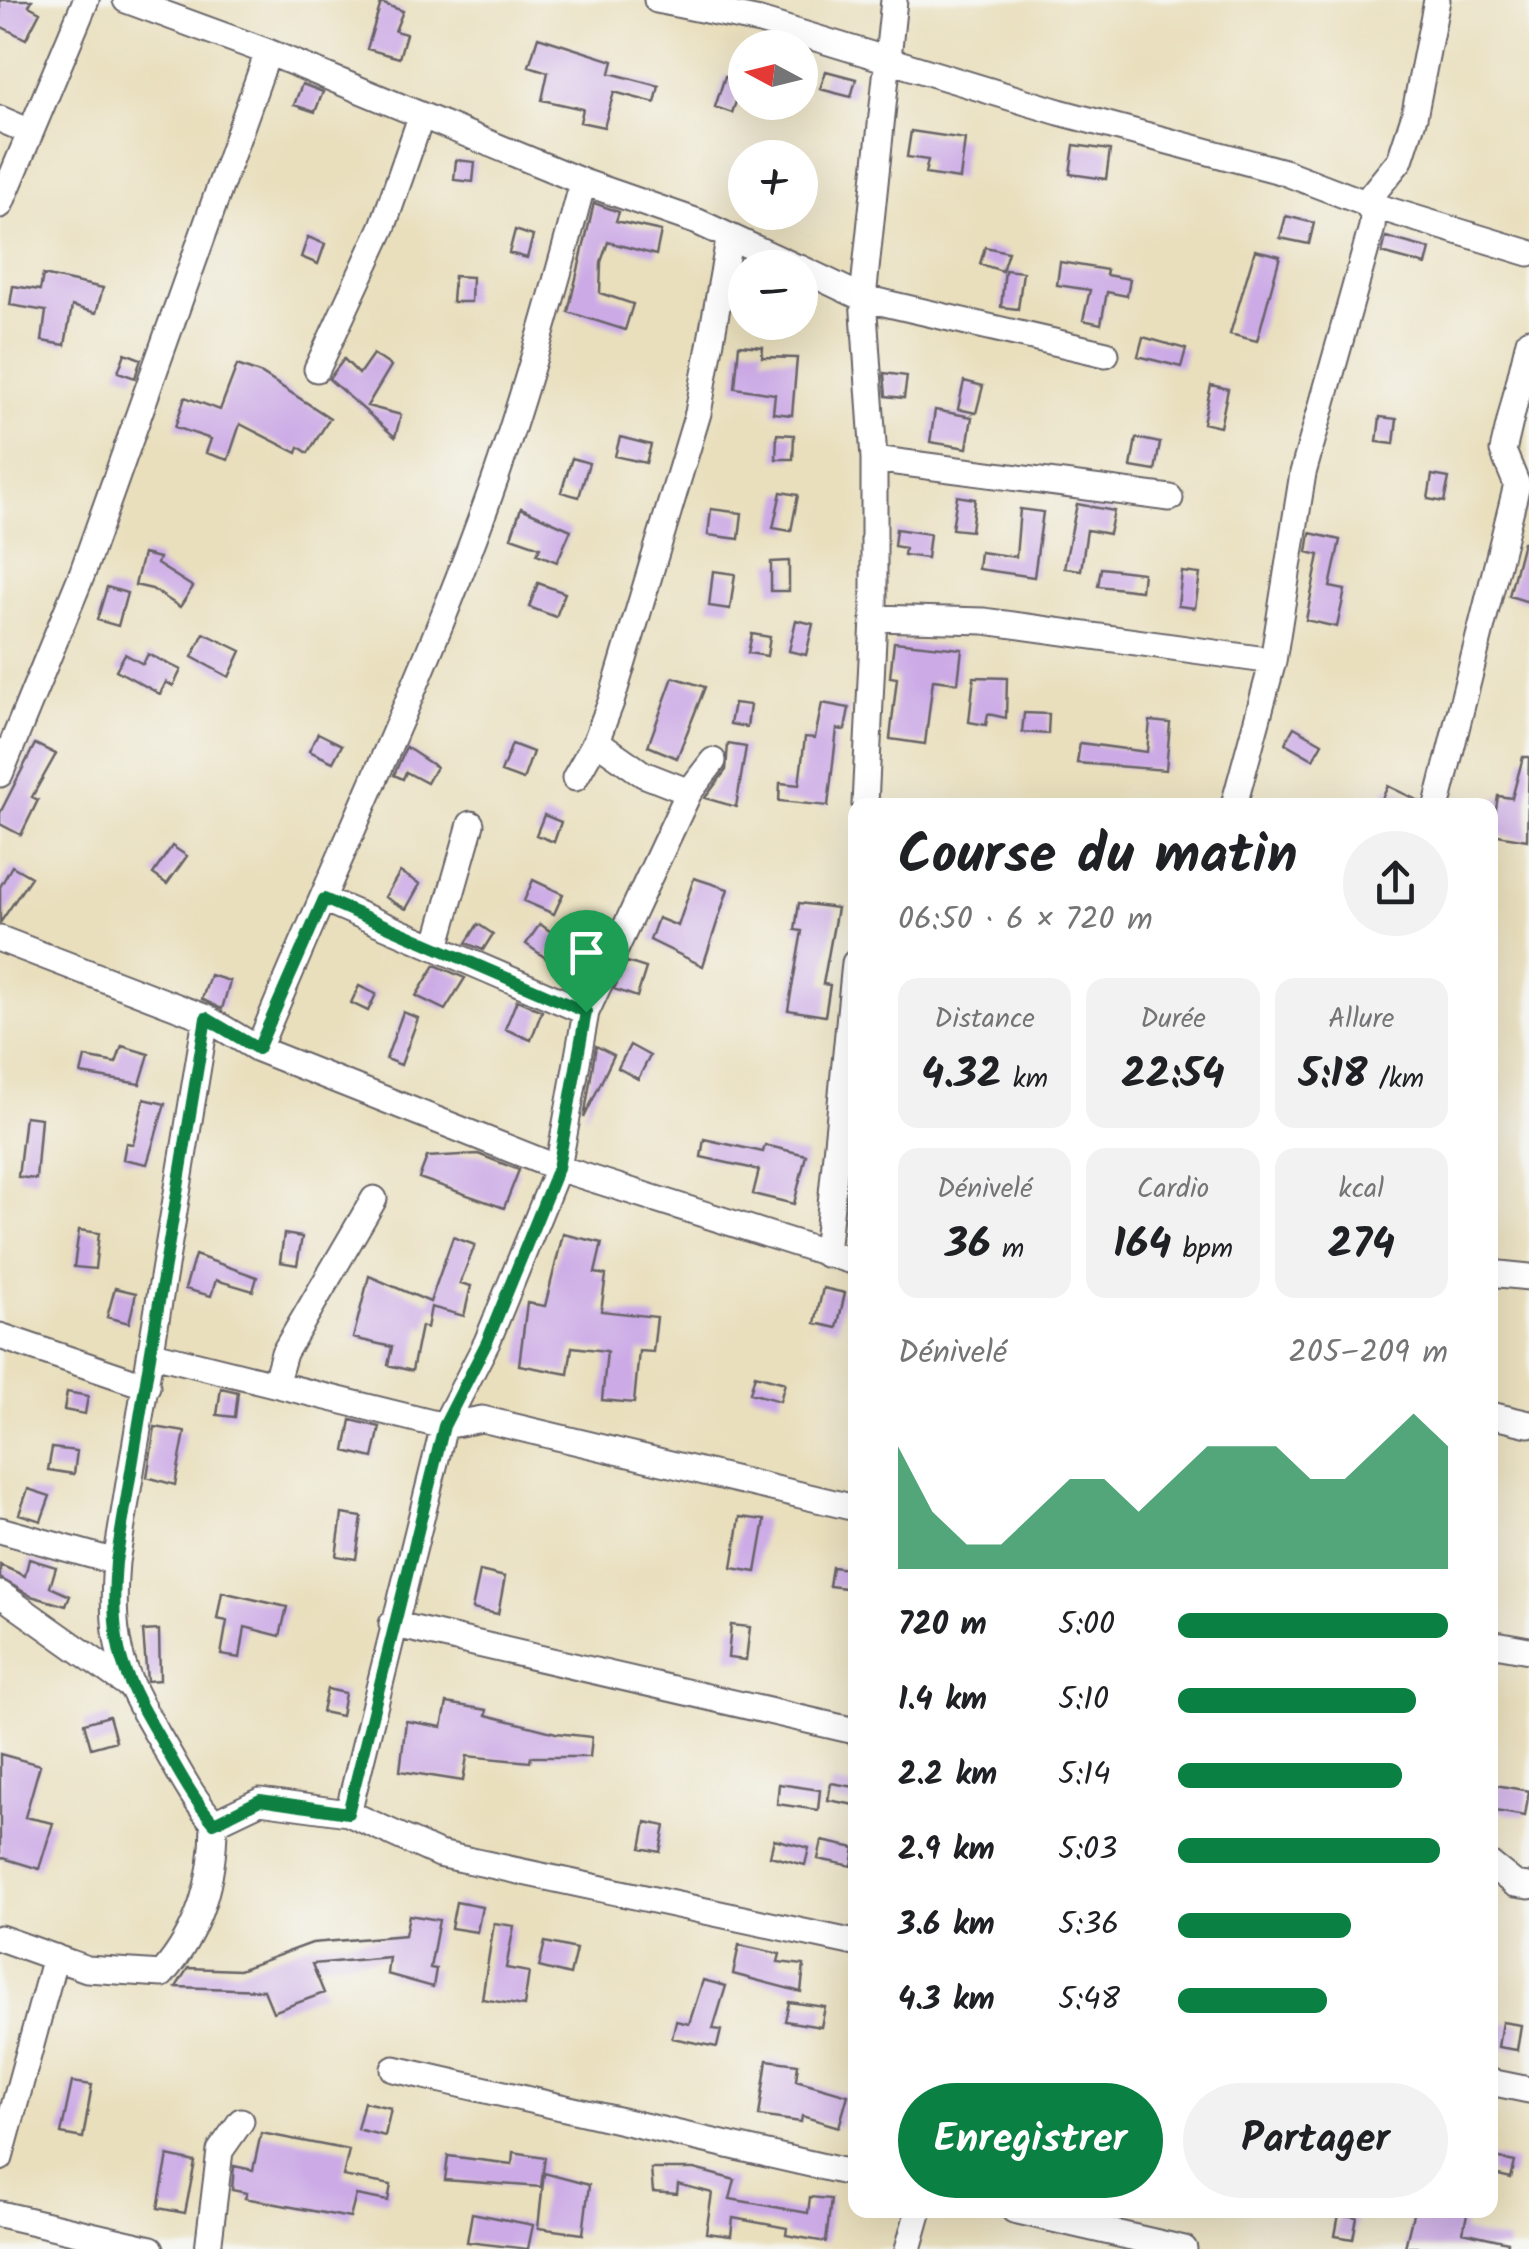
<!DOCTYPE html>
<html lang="fr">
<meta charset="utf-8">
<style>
:root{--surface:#fff;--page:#f2f2f2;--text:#202124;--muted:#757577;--accent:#0b8043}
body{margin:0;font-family:Kalam,sans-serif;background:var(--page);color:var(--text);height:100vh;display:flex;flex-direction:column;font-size:38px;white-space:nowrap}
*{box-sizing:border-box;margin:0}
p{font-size:32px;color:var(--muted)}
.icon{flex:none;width:55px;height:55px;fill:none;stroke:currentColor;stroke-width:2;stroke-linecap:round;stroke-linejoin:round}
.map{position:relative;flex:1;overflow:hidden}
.panel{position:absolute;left:848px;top:798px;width:650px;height:1420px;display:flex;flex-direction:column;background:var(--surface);border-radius:20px;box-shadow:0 10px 40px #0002}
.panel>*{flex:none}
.needle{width:65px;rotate:277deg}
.controls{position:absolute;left:728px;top:30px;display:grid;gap:20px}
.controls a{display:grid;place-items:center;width:90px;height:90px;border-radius:50%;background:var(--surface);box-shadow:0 10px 40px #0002;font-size:50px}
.pin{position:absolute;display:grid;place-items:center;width:85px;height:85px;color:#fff;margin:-102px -42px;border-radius:50% 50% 50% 0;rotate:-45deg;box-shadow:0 0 10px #0007}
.pin .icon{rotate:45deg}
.round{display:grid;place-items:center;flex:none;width:105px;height:105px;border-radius:52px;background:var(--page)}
.summary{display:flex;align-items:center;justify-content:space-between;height:170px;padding:0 50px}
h1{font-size:55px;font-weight:700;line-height:75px}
.metrics{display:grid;grid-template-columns:repeat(3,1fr);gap:15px;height:170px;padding:10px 50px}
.metrics div{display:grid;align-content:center;border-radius:20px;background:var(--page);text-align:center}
.metrics b{font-size:42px;font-weight:700}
.metrics small{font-size:28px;font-weight:400}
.metrics p{font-size:28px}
.chart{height:280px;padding:20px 50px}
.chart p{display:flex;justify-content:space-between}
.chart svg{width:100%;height:180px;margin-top:10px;fill:var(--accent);opacity:.7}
.cta{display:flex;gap:20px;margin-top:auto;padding:20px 50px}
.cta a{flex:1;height:115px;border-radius:60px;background:var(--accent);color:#fff;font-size:40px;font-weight:700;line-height:115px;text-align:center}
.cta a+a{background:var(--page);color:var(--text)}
ul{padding:0 50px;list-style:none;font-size:32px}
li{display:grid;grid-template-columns:160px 120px 1fr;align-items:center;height:75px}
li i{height:25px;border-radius:12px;background:var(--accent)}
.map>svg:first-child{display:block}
.building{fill:#ccaae6}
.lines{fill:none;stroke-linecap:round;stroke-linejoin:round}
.minor-casing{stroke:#686468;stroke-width:29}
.minor{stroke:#fff;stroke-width:25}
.route-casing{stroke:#fff;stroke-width:20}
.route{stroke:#0b8043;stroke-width:12}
</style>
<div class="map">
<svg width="1529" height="2249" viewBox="0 0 1529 2249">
<rect width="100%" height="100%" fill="#f6f6f2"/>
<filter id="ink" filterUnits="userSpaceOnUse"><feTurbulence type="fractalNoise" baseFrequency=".01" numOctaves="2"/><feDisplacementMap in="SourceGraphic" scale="20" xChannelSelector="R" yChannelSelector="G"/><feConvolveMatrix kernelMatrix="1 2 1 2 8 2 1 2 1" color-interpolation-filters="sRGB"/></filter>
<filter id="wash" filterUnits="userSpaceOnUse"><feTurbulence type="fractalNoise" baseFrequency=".0048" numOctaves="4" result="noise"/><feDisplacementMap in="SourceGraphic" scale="40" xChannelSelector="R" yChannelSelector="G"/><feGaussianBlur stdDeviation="2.25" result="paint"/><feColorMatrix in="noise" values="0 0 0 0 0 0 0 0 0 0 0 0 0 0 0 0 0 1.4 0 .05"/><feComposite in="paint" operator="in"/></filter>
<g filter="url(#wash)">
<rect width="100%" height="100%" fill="#e9dfbd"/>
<g id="blocks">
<path class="building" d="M0,0H32L29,6L40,12L26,39L0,26Z
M381,3L403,11L395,31L406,34L399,58L367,49Z
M538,37L613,61L610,73L659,86L655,103L614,92L604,127L580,122L583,109L542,100L548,72L529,66Z
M826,71L856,79L851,97L820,89Z
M725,76L743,82L732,113L715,107Z
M302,84L323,92L315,112L294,105Z
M911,131L965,139L960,179L925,174L928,160L907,157Z
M1074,145L1110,150L1106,179L1070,174Z
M456,160L475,162L473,182L454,180Z
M594,203L619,212L616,221L661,231L656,255L608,242L601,262L600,293L633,304L625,330L568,312Z
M1286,216L1314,223L1309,244L1280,238Z
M515,230L533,236L527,258L509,253Z
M308,237L325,244L318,264L301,257Z
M1386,237L1430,249L1426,265L1382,253Z
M985,247L1008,252L1002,271L980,264Z
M1255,250L1280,256L1257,341L1230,334Z
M1060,262L1107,270L1106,275L1130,279L1127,296L1107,292L1101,324L1083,320L1090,290L1057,285Z
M1005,270L1023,272L1018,309L1001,307Z
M43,275L103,288L96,313L72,306L65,345L42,341L46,311L10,305L13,286L40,290Z
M454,276L472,277L471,302H452Z
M1143,337L1186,349L1181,367L1138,356Z
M739,345L763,347L762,357L797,358L792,415L773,413L775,394L735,388Z
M125,353L141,359L135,378L118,372Z
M373,354L391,366L367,406L401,415L395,437L329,379L344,359L359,374Z
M237,365L262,374L330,418L308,453L299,447L297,453L240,424L228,460L206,453L211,439L175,427L185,397L220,410Z
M884,373L907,376L904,398L886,396Z
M964,381L983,386L976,413L958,409Z
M1211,385L1228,389L1220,427L1203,423Z
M935,410L972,417L967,448L930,442Z
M1380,417L1397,419L1394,444L1377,442Z
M777,434L794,435L793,459H776Z
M620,437L651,445L646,463L615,456Z
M1136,438L1160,443L1155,471L1131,467Z
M572,458L589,463L579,497L561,492Z
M1432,475L1449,478L1444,502L1428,499Z
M781,492L798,495L791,531L773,528Z
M957,496L975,499L971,531L952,529Z
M1077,504L1114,511L1109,534L1087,530L1081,570L1064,568Z
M521,508L571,530L557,562L537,554L540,547L511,537Z
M711,509L742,513L739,539L708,535Z
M1020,509L1043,512L1034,577L978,569L980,552L1016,557Z
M896,529L930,534L927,558L904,555L905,548L894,546Z
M1310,533L1340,540L1330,587L1345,590L1337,627L1306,620L1319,555L1307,552Z
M1523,542H1529V602L1509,596Z
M143,554L159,558L157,564L193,587L180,607L152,589L135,585Z
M789,561V591H771V562Z
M1101,568L1143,573L1141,591L1098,586Z
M713,571L735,574L730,609L709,606Z
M1182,572L1200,574L1195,608L1178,606Z
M538,583L565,593L556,617L529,607Z
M107,587L127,593L118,626L97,620Z
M796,620L813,624L806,655L789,651Z
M204,633L241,651L229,677L192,657Z
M752,634L770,637L767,656L748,653Z
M894,642L962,649L958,683L933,680L925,744L890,739L897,678L890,677Z
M125,654L143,664L148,654L181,670L173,686L166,682L160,694L116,670Z
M673,677L705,687L677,758L648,746Z
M974,677L1007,678L1006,718L988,714L986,725L969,722Z
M734,703L750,705L747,727L730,724Z
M822,703L849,708L845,730L837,729L828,806L779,801L780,783L799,785L805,737L815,738Z
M1024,713L1049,714L1048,734L1022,732Z
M1150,721L1170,723L1166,770L1077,763L1080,743L1147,752Z
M1294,727L1322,743L1313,759L1285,743Z
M318,733L342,745L333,762L309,751Z
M35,744L56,754L32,797L38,800L21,835L0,824V813Z
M512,744L533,752L523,780L501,772Z
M728,744L746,747L736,807L705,798L726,770Z
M406,747L436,767L427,783L406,772L403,779L394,775Z
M1523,757H1529L1527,840L1492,834L1498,796L1512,798Z
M1388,786L1421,802V805H1379Z
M544,815L561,822L554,842L536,835Z
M172,846L187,856L167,884L153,874Z
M12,866L31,877L0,923V887Z
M400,872L420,884L406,909L385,897Z
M694,878L728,889L703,966L650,940L658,918L678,926Z
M533,880L563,894L554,914L524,901Z
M799,903L837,908L823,984L830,985L825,1016L788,1010L802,931L795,930Z
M478,924L493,934L483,950L466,943Z
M540,924L561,939L547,959L526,944Z
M627,962L646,968L637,997L614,989Z
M435,965L465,978L445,1010L416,996Z
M210,975L230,981L222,1009L202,999Z
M359,986L376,994L368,1011L351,1003Z
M517,1000L542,1011L531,1040L505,1029Z
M403,1012L418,1018L401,1065L386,1059Z
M630,1045L650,1056L638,1079L618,1068Z
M122,1046L149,1054L140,1084L81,1074L85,1057L116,1063Z
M596,1046L614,1055L584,1118Z
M144,1099L165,1104L147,1164L123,1159L126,1143L133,1144Z
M25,1116L41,1118L36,1179L18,1177Z
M704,1139L763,1152L765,1145L806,1155L794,1204L753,1194L759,1170L701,1157Z
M478,1154L519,1170L504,1208L419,1178L427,1157Z
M79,1230L99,1233L95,1269L74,1267Z
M284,1234L302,1237L297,1265L280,1262Z
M563,1234L602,1243L595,1273L606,1275L601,1311L657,1317L653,1352L639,1351L634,1403L602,1400L607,1351L572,1347L568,1374L519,1365L527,1303L545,1306Z
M453,1237L475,1245L460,1283L471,1286L464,1316L431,1307L427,1328L421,1326L412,1371L388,1365L392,1347L353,1338L369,1276L430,1302Z
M195,1255L257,1277L253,1291L216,1280L211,1296L185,1289Z
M115,1288L136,1293L129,1323L107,1317Z
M823,1288L845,1293L837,1328L815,1323Z
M755,1375L785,1383L780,1401L750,1393Z
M221,1388L238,1392L235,1417L217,1415Z
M67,1392L88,1396L85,1414L64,1410Z
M351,1420L380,1427L373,1458L345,1451Z
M155,1427L185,1432L175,1485L147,1477Z
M52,1448L77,1451L74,1474L48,1470Z
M28,1489L50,1496L41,1521L19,1514Z
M342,1514L362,1517L356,1559L336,1556Z
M740,1517L765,1520L756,1572L732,1568Z
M29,1559L56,1567L50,1587L70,1596L66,1606L31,1596L0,1578V1565L25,1576Z
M832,1567L849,1569L846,1588L829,1586Z
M480,1571L505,1577L498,1614L472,1609Z
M222,1592L287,1607L280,1636L245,1627L240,1658L221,1655L227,1621L217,1619Z
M731,1625L750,1627L746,1660L728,1658Z
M159,1630L160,1680L147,1681L143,1631Z
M327,1689L345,1693L341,1716L322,1712Z
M447,1703L487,1710L486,1715L556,1733L592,1737L590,1757H531L530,1762L467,1756L463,1781L400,1771L406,1721L442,1727Z
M109,1716L116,1741L91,1748L84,1723Z
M0,1754L40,1765L25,1817L53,1823L39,1869L0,1857Z
M831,1783L855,1787V1805L828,1800Z
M779,1784L820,1790L818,1810L777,1804Z
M1490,1784L1529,1791L1525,1816L1490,1810Z
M646,1822L665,1826L660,1852L641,1848Z
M774,1839L809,1848L805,1865L770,1856Z
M822,1841L855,1848L852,1866L818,1859Z
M456,1902L482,1907L477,1932L451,1928Z
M409,1915L439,1920L430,1968L436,1969L433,1987L387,1974L389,1957L312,1964L324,1993L273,2012L264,1990L176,1987L188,1968L239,1970L312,1943L405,1935Z
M494,1923L514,1926L506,1968L529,1972L524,2006L482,1999Z
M545,1942L576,1949L570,1975L539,1967Z
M739,1945L780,1954L778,1962L804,1965L801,1992L733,1974Z
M703,1980L726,1986L713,2029L721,2030L717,2047L672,2038L676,2021L689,2024Z
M789,2002L825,2007L821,2027L785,2021Z
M1502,2022L1521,2025L1517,2050L1498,2047Z
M767,2060L798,2064L796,2080L848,2095L839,2127L802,2116L801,2122L759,2116Z
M72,2082L92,2085L83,2138L61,2134Z
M364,2102L391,2108L385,2136L357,2129Z
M261,2133L349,2150L343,2176L391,2185L388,2201L356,2195L350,2218L245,2198L247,2193L232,2190L234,2166L253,2170Z
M513,2152L545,2157L541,2187L445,2180L448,2156L512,2164Z
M168,2156L195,2162L185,2213L158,2208Z
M1490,2157L1515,2162L1511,2178L1490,2173Z
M651,2169H694L735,2180L730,2199L808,2213L810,2197L831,2199L826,2242L786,2235L787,2228L733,2218L731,2236L706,2233L712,2193L678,2184L677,2194L653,2192Z
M544,2173L589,2185L583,2234L538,2228Z
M1414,2210H1468L1463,2232L1508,2242L1507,2249L1405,2247Z
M472,2213L533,2225L528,2249L467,2242Z
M1339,2214L1357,2217L1353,2239L1335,2236Z"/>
</g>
</g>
<g filter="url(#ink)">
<use href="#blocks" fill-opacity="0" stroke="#686468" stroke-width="2.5"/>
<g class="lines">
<g class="minor-casing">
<path id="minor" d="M126,0L268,52L583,182L698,222L798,268
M657,0L760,21L1059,112L1284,172L1365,203L1373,214L1372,227L1303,473L1273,661L1234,805
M1437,0L1414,117L1400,160L1365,203L1529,253
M0,119L28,131
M0,205L86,0
M800,268L863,298L1106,354
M317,369L383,226L421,117
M874,459L1170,498
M874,618L984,621L1273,661
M596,741L643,774L689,792
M0,774L82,574L268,52
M575,778L596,741L611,702L698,413L729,240
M865,805L874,618V459L863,298L894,0
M1437,805L1517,485L1503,451L1529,341
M323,899L586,1012
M0,939L206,1018L258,1049L558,1168L855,1262
M436,947L471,824
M258,1049C337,857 429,670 497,474C530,378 557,280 583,182
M826,1254L855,963
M1490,1273L1529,1277
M0,1336L147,1386
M153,1354L444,1426L482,1419L855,1508
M276,1381L284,1353L374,1199
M1490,1415L1529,1424
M0,1530L116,1562
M0,1594L127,1684
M392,1624L855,1731
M1490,1643L1529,1650
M348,1813L444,1426L487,1342L558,1168L586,1012L689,792L713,761
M214,1823L260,1801L348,1813L439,1854L855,1943
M1490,1864L1515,1884L1529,1886
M0,1938L87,1969L162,1974C200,1930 214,1880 214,1823C194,1800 182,1777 167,1751C123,1676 109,1652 116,1562L206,1018
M394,2069L855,2174
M1490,2082L1529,2090
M0,2158L55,1957
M1014,2210L1184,2249
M0,2214L151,2249
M208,2249L220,2151L241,2121
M908,2249L919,2210"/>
</g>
<use href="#minor" class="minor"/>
</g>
</g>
<g class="lines" filter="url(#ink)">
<g class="route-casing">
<path id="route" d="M324,899L586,1012L558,1168L487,1342L444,1426L348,1813L260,1800L214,1823C194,1800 182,1777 167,1751C123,1676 109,1652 116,1562L206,1018L258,1049Z"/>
</g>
<use href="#route" class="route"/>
</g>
</svg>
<div class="controls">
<a><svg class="needle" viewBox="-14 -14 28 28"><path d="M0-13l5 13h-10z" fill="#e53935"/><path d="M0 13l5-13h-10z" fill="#757577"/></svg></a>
<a>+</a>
<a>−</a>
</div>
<div class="pin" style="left:586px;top:1012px;background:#1e9e55"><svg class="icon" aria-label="arrive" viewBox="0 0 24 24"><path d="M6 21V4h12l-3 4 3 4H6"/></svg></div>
<section class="panel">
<div class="summary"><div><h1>Course du matin</h1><p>06:50 · 6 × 720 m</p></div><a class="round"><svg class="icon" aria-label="share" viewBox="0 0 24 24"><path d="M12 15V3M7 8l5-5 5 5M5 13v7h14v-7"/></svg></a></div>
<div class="metrics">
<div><p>Distance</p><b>4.32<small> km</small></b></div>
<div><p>Durée</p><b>22:54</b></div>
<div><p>Allure</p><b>5:18<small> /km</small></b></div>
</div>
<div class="metrics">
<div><p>Dénivelé</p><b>36<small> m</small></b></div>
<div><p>Cardio</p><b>164<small> bpm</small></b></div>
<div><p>kcal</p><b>274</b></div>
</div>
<div class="chart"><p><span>Dénivelé</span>205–209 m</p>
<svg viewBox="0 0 160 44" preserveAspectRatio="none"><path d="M0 44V14L10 30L20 38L30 38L40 30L50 22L60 22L70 30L80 22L90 14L100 14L110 14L120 22L130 22L140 14L150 6L160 14V44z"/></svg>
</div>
<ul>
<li><b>720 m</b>5:00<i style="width:100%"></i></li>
<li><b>1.4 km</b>5:10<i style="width:88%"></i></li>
<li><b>2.2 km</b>5:14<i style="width:83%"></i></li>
<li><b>2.9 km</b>5:03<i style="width:97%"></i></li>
<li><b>3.6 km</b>5:36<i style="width:64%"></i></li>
<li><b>4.3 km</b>5:48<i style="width:55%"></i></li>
</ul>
<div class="cta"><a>Enregistrer</a><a>Partager</a></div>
</section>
</div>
